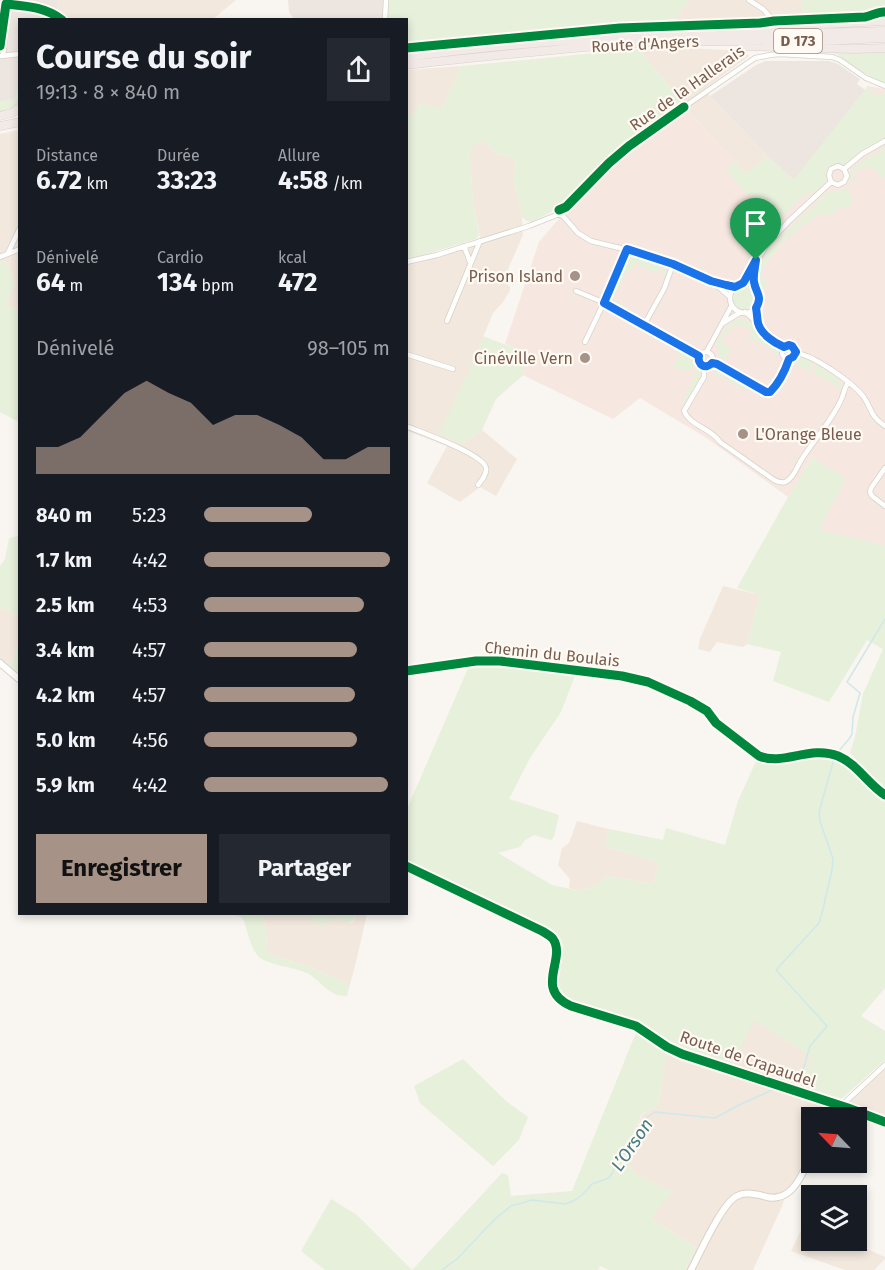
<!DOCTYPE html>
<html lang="fr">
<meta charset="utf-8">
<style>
:root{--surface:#171b24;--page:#242831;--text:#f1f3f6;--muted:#9ea1a6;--accent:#a69286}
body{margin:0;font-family:"Fira Sans",sans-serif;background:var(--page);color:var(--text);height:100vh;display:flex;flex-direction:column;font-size:22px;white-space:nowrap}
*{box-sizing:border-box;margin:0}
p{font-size:20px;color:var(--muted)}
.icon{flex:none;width:33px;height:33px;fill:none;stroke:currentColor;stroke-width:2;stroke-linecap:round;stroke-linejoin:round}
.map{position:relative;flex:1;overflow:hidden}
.details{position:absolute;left:18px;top:18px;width:390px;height:897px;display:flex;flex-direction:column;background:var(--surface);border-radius:0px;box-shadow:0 3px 9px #0003}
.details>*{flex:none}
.needle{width:39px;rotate:295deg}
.buttons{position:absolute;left:801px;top:1107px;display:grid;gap:12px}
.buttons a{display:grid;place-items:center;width:66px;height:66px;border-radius:0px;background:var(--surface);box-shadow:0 3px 9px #0003;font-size:30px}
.pin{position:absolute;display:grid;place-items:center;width:51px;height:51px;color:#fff;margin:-62px -26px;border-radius:50% 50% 50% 0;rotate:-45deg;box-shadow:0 0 6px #0007}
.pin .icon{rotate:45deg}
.round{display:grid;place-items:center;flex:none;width:63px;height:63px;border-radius:0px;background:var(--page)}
.summary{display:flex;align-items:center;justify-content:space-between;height:102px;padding:0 18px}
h1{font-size:33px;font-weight:700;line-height:45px}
.metrics{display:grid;grid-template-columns:repeat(3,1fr);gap:9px;height:102px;padding:6px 18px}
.metrics div{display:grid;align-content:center}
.metrics b{font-size:26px;font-weight:700}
.metrics small{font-size:16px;font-weight:400}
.metrics p{font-size:16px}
.chart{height:168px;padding:12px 18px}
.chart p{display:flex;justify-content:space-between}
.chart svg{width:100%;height:108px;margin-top:6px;fill:var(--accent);opacity:.7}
.action{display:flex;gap:12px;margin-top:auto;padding:12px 18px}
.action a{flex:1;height:69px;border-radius:0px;background:var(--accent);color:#111;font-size:24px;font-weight:700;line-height:69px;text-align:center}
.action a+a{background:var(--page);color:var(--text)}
ul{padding:0 18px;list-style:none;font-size:20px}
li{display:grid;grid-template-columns:96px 72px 1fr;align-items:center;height:45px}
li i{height:15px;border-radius:8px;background:var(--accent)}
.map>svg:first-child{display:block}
.residential{fill:#f2e8de}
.commercial{fill:#f6e8e1}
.industrial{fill:#ede5e0}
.green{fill:#e7f0db}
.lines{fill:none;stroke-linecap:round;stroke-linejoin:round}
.stream{stroke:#d0e8ea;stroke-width:1.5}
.street-casing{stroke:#d7d1cb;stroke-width:6}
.secondary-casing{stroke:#d9d2cb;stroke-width:8}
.highway-casing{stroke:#dad1cc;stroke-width:9}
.street{stroke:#fefefd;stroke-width:4.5}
.secondary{stroke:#fefefd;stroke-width:6}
.highway{stroke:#f2eae7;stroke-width:8}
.cycleway-casing{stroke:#fffaf3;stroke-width:13}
.cycleway{stroke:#00873e;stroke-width:9}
.route-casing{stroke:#fff;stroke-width:12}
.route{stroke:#1a73e8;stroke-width:8}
.poi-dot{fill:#a69286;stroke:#fffaf3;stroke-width:2}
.labels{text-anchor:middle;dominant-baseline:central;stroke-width:4.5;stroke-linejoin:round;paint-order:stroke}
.shield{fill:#fffaf3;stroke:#a28b7f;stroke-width:1.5}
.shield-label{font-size:15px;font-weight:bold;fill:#7a5c4d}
.street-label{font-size:16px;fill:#7a5c4d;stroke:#fffaf3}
.poi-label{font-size:16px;fill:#7a5c4d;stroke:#fffaf3;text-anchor:end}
.water-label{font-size:18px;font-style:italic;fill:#437c86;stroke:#fffaf3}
</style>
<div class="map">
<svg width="885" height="1270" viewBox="0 0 885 1270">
<rect width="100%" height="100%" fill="#f9f5f0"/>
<path class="residential" d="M57,0H236L213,19L57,20Z
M690,0H801L804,14L807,17L766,20L678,21L674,19Z
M687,48L745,51L749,56L705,89L710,96L768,156L746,174L687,110L682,102L638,49Z
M461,66L442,109L410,117L407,114V70Z
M19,130V310L5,305L12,290L14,280L5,261L0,263V134Z
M479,141L486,143L497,154L511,157L515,161L516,166L513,174L522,217L523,235L504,278L510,287V290L503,302L493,313L472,363L462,444L482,430L517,459L496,496L480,487L460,502L427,483L447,446L407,431L406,265L441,256L481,242L473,201L470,160V154L472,148L475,143Z
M723,586L760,595L747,644L743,647L717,642L710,652L698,649L700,639Z
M0,607L19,616V641L9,669L0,660Z
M577,821L609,829L606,847L658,862L654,884L608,876L591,888L576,890L569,888L570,879L558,865L562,848L569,843Z
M262,914H310L309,916L333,919L352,923L357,914H367L355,966L349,988L345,982L307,966L272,955L266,949L267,936Z
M753,1019L812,1057L805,1072L790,1083L786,1089L822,1103L834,1109L829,1117L812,1118L811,1150L792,1186L787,1191L782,1206L753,1270H685L696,1247L650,1218L672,1192L635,1174L626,1160L631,1138L643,1114L658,1105L667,1050L730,1071Z
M885,1068V1120L851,1108L848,1104L852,1098Z
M808,1219L811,1223L812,1240L849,1241L885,1257V1259L874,1270H845L791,1251L803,1226Z"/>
<path class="commercial" d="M868,86L885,89V545L818,530L845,478L812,458L788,497L705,437L640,398L613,419L523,375L527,353L505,344L539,242L567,209L619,159L687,110L745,173L768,156L794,180Z"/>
<path class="industrial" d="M0,0H57V19L20,20L19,108L0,112Z
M288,0H384L382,19H294L289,12Z
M766,61H829L838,64L860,79L857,84L865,90L794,180L768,156L710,96L756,65Z"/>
<path class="green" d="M389,0H690L674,19L407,44L406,20L388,19V1Z
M801,0H885V6L868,14L807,17L804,14Z
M638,49L682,102L627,142L607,158L558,208L544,216L532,222L527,221L522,217L513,174L516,166L515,161L511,157L497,154L486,143L479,141C472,145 470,153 470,160L473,200L479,235L476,239L417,257L407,258V114L411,116L421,103L442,109L461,66Z
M885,50V84L861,71L838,55L829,52Z
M868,86L873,93L881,96L885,91V138L860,152L843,165C829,162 823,168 826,182C820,188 814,195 804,194L761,239L757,237L761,233L748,217L751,214L760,224L767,214L751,194L748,196L726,170L734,161L746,173L768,156L794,180Z
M16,90H19V94L13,110L0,113V101L13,99L16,96Z
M885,148V177L881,176L871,167L861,169L859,168L854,174L853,185L850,180L851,171L858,164Z
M846,188C854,195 854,204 845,209L843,206L835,209L836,212L824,216L822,213L797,230L782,244L777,240L830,191H838Z
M775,242L780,246L770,258L761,273L764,275L763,277L766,280L764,284L770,287L769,289L762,287L759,284C755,269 766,254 775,242Z
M635,257L662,265L667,273V276L661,274L662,271L658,270L656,274L636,263L633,269L630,268L612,299L634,312L635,313L633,317L609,303L608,300L625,262Z
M5,261L14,280L12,290L6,305L19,310L20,415L17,421L0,412V263Z
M733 298a11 11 0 1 1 22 0a11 11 0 1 1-22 0Z
M740,318L750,322L751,321L763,335L778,347L779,354L775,355L773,354L774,351L754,340L752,342L748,340L751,338C751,324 740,322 730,328L731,331L729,333L726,332L721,341L731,348L725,360H721L719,353L721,351L716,348C717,335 728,323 740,318Z
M483,336L527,353L523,375L496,399L482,430L462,444L439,434L472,363Z
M679,352L690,357L696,365L695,368L686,371L685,369L684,370L683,372L672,366L677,360V356Z
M799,357L810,360L813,371L812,376L810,375L811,372L797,364L795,366L791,364Z
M814,362L838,379L842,387L836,390L837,386L817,375L815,378L816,373Z
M700,370C703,381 690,395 684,406L682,401L693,381C692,376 694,373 698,369Z
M717,370L749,388L746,391L730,382L723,376L717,378L714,371Z
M812,458L846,478L819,530L885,545V789L850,753L855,737L863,694L883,649L867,640L829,702L773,681L781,652L747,644L760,595L737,588L788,497Z
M19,536H20L19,616L0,607V566L5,559L9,538Z
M19,641V677L9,669Z
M497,664L576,673L561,712L530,758L509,799L559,815L554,837L551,840L534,835L525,840L520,847L498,853L552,885L576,890L591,888L608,876L654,884L658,862L606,847L609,829L663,840L666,828L725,845L738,801L757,759C785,760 820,747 845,764C856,771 863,782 873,790C876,793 881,795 885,797V988L861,1016L885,1031V1060L839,1101L790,1083L805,1072L812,1057L754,1020L732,1067L667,1043L655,1036L647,1029L635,1023L565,999L560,994L557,988L561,949L554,937L407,862V809L469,666Z
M232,914H262L267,936L266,949L272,955L307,966L345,982L349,988L347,996C328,997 321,980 307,973C294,967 267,965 258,956C250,947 248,932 244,921L241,917Z
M310,914H357L350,924L334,919C324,928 322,927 311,920L309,916Z
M637,1030L667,1050L658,1105L642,1114L631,1138L626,1160L635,1174L673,1192L650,1218L696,1247L685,1270H609L600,1266L598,1270H325L301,1251L331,1199L357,1215L412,1270L502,1173L508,1175L511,1196L572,1191Z
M463,1059L506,1101L528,1117L519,1140L493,1166L420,1103L414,1086Z"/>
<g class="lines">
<path class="stream" d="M837,753L849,739L852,734L853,717L860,693L847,682L885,619
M783,1084L798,1075L803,1070L810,1046L827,1026L776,970L819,923L823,909L832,870L833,859L820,821L819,812L834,759
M442,1270L458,1258L495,1219L511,1206L532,1200L566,1204L575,1200L582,1195L592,1184L609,1178L646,1118L655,1112L715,1118L739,1105L777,1088"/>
<g class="street-casing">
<path id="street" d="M749,0L763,9L774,21
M9,5C27,6 47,8 62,20
M385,20L386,0
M765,22L865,17L871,16L885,10
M1,56L20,54
M3,56L9,0
M684,107L755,58L770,55L780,54L832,57L840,60L866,78L885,86
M844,169L862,154L885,141
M831,182L838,185L844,182L847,176L844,169
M831,182L829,175L831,169L838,166L844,169
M464,246L470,262
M8,253L20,228
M0,257L20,249
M406,262L437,255L529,226L559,214L563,216L578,233L591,241L640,253L673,264L711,281L735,287
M713,282L730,297
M743,283L766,246L789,221L831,182
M730 298a15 15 0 1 1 30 0a15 15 0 1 1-30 0Z
M755,287L754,277L756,266
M576,291L600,301L699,356
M756,307L758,326
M745,312C760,323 765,339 784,347
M447,321L480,241
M723,323L741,312
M644,325L664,289L673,264
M585,342L619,271L627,249
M782 352a7 7 0 1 1 14 0a7 7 0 1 1-14 0Z
M707,351L732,305
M699 359a7 7 0 1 1 14 0a7 7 0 1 1-14 0Z
M796,353C813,355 852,382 863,396C873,410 869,415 885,426
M406,354L453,369
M712,363L719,365L766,392H770C779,383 785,371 789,359
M704,366V377L684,411C690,426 711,428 720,442L774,480C778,482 783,484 787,481C793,478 797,468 800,462C813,441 831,422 841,400C844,394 844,388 848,383
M406,426C420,432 484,454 486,468C487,474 482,480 478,485
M885,468L871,488L870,492L872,496L885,506
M406,671L476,661H500L622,676L648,682L690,701L707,711L716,723L759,756C783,766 810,745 838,756C857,764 868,784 885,795
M841,1106L885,1065"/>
</g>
<g class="secondary-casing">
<path id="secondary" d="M0,663L20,680
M406,866L542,931C545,933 551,936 553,939C567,959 533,989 571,1006L636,1026L667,1047L682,1054L848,1108L885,1122
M832,1118L838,1107L840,1106
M691,1270C700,1253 722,1203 737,1196C745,1192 752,1194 760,1195C766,1197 772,1199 778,1197C796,1194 804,1169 812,1155"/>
</g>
<g class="highway-casing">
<path id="highway" d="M725,29L885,21
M742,46L855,49L885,48
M406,57C492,46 579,38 666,35C739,32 812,34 885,31
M406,65C488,56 570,47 653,42L842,40L885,38
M0,116L12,113L20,107
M0,126L20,122"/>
</g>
<use href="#street" class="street"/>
<use href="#secondary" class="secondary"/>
<use href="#highway" class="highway"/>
<g class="cycleway-casing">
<path id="cycleway" d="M0,46L6,4C25,6 46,7 62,20
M406,48L620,28L760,23L774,21L865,17C871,16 879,11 885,12
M559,210L566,207L609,163L629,146L684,107
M406,671L476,661H500L622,676L648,682L690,701L707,711L716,723L759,756C783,766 810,745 838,756C857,764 868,784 885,795
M406,866L542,931C545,933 551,936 553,939C567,959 533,989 571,1006L636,1026L667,1047L682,1054L848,1108L885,1122"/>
</g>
<use href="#cycleway" class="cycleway"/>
</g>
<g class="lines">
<g class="route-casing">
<path id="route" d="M627,249L673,264L711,281L726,285L735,287L743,283L745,280L756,260C755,268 753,275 754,282C756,294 763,295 756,308C757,313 757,318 758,323C761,334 774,343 784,347L789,345L792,346L796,352L793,357L789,359C785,371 779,383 770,392H766L717,364L712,363C706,370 697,365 699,356L604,303Z"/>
</g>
<use href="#route" class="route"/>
</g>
<g class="poi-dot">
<circle cx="575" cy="276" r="6"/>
<circle cx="585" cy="358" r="6"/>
<circle cx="743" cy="434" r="6"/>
</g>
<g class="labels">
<rect class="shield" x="774" y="29" width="48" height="24" rx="4.5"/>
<g class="shield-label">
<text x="798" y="41">D 173</text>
</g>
<g class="street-label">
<text transform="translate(645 44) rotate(-3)">Route d'Angers</text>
<text transform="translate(687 88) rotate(-35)">Rue de la Hallerais</text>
<text transform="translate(552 654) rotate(6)">Chemin du Boulais</text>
<text transform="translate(748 1059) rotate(19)">Route de Crapaudel</text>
</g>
<g class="poi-label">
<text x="563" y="276">Prison Island</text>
<text x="573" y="358">Cinéville Vern</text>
<text x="755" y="434" text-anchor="start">L'Orange Bleue</text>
</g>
<g class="water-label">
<text transform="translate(632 1145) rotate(-56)">L’Orson</text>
</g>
</g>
</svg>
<div class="buttons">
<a><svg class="needle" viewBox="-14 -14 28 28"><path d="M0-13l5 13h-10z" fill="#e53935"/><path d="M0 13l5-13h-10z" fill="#9ea1a6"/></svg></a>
<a><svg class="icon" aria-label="layers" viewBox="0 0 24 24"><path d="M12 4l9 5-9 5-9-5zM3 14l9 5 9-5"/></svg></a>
</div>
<div class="pin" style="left:756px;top:260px;background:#1e9e55"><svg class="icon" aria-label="arrive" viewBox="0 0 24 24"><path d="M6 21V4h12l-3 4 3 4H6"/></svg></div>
<section class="details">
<div class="summary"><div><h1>Course du soir</h1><p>19:13 · 8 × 840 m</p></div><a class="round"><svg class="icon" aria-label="share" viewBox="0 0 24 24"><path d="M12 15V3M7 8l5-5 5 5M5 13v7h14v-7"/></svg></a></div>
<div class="metrics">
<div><p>Distance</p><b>6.72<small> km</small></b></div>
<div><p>Durée</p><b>33:23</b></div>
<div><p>Allure</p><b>4:58<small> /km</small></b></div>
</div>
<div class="metrics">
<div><p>Dénivelé</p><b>64<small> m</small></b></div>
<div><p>Cardio</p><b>134<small> bpm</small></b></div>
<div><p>kcal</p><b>472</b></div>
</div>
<div class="chart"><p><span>Dénivelé</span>98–105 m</p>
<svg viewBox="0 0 160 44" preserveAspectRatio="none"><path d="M0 44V33L10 33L20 29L30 20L40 11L50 6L60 11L70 15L80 24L90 20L100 20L110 24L120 29L130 38L140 38L150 33L160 33V44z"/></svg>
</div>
<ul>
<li><b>840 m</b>5:23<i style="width:58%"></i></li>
<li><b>1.7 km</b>4:42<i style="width:100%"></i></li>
<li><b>2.5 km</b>4:53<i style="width:86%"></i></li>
<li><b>3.4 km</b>4:57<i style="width:82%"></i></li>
<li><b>4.2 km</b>4:57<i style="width:81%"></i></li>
<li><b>5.0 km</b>4:56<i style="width:82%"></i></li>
<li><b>5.9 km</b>4:42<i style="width:99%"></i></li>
</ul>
<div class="action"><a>Enregistrer</a><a>Partager</a></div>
</section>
</div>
